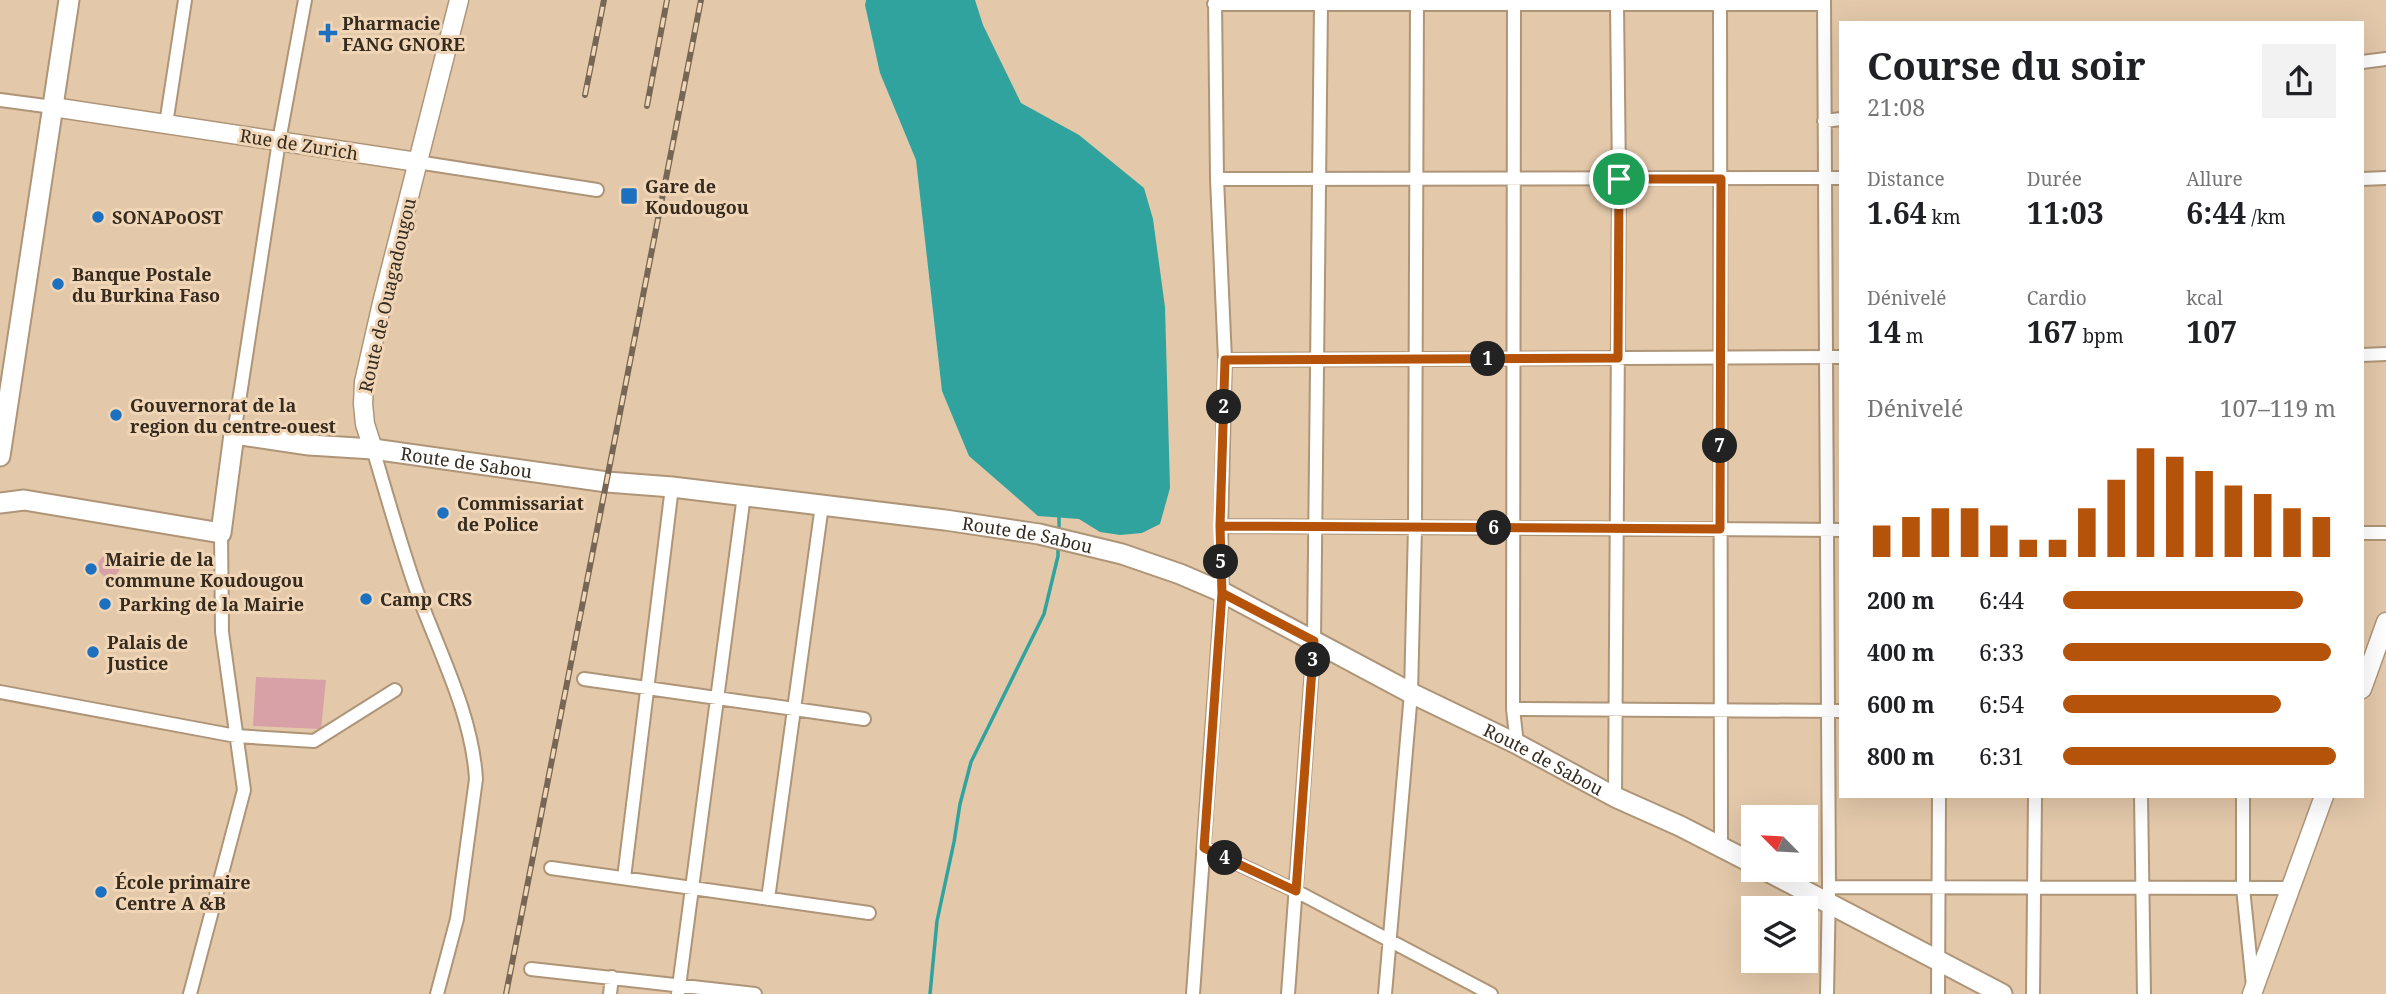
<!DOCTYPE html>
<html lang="fr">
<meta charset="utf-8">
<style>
:root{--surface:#fff;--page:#f2f2f2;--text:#202124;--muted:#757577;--accent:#b45309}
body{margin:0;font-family:"Noto Serif",serif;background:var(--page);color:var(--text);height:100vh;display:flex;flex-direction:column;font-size:26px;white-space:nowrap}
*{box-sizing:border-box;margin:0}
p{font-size:23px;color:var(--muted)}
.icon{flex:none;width:38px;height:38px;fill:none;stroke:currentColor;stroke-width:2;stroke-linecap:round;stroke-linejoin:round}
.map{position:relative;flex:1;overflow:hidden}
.side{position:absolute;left:1839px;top:21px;width:525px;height:777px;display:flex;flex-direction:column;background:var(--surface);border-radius:0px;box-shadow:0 7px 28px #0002}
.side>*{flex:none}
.needle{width:46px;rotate:294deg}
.buttons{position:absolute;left:1741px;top:805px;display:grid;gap:14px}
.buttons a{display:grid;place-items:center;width:77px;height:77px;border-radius:0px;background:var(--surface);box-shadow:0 7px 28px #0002;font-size:35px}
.pin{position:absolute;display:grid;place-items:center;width:60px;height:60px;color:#fff;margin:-30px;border:4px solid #fff;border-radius:50%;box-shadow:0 2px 7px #0007}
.km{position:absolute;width:35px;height:35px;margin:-18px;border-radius:50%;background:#222;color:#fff;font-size:19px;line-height:35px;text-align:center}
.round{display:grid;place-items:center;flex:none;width:74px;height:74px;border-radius:0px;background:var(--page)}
.headline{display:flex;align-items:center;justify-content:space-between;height:119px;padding:0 28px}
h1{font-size:38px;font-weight:700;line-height:52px}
.metrics{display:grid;grid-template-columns:repeat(3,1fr);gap:10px;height:119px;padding:7px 28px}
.metrics div{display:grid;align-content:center}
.metrics b{font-size:30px;font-weight:700}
.metrics small{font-size:19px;font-weight:400}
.metrics p{font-size:19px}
.chart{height:196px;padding:14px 28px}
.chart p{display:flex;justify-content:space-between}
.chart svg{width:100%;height:126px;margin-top:7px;stroke:var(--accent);stroke-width:6}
ul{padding:0 28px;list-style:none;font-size:23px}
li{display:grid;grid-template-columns:112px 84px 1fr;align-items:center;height:52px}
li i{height:18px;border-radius:9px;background:var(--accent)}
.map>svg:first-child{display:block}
.green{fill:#d7a1a7}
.water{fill:#31a39e}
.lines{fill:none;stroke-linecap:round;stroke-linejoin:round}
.stream{stroke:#31a39e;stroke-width:3.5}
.street-casing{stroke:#ae9578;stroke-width:16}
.secondary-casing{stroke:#ae9578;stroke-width:21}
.primary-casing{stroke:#ae9578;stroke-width:23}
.street{stroke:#fff;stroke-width:12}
.secondary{stroke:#fff;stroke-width:18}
.primary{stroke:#fff;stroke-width:19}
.rail-casing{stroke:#776653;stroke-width:6}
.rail{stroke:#f0d5b7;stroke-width:3.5;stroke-dasharray:10;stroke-linecap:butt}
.route-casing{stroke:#fff;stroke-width:14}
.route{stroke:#b45309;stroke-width:9}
.poi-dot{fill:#1b71bf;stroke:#f0d5b7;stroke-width:2.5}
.labels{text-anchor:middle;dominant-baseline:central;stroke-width:6;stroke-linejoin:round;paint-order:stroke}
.poi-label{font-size:18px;font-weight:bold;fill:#352b1f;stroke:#f0d5b7;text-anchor:start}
.street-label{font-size:18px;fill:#352b1f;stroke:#f0d5b7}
</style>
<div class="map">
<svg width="2386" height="994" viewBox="0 0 2386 994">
<rect width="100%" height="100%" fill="#e3c8aa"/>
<path class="green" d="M98 566a11 11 0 1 1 22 0a11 11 0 1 1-22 0Z
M256,677L326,680L321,729L253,726Z"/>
<path class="water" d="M866,0H975L983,25L1021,103L1079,135L1144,188L1153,219L1165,307L1170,488L1160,524L1142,533L1120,535L1100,532L1079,519L1038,516L969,456L942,391L916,160L880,73L865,5Z"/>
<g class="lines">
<path class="stream" d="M1059,533V518
M930,994L937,921L954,842L960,804L971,762L1044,614L1058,556V544"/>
<g class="street-casing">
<path id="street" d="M1824,0L1829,887L1827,994
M1214,4H1824
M1514,4L1513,709L1517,744
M1720,4L1721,847
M2362,62L2386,59
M0,100L53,107
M1824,121L1841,119
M166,124L185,0
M417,162L597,190
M1217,179L1841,178
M2362,179L2386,178
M2362,355L2386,354
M1225,360L1841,357
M234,434L279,141L305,0
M373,449C387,496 400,543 416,589C438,650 472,713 476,779L457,919L437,994
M1221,526L1841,530
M2362,533H2386
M584,679L864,719
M0,692L236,736L314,741L395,690
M1513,709L1841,711
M2141,796L2144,994
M2243,796V888L2253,986
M1615,797L1619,179L1617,4
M1204,848L1296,891L1491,994
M551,868L869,913
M624,878L672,487
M1829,887L2290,888
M768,899L822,505
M531,969L755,994
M190,994L244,790L222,632L221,533
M610,994L612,977
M678,994L744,495
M1193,994L1222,592L1221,526L1225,360L1217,179L1215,0
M1288,994L1314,641L1321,4
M1385,994L1411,693L1415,527L1417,0
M1938,994L1939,796
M2033,994L2035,796"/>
</g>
<g class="secondary-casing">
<path id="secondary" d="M53,107L417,162
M373,449L365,424L363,404L364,382L382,303L459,0
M2362,689L2386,622
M2252,994L2324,796"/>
</g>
<g class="primary-casing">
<g id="primary">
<path d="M0,456L69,0"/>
<path id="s1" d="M0,503L24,500L221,533L234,434L309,445L373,449L607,482L672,487L945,520L1039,534L1122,554L1180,574L1222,592L1411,693L1517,744L1615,797L1680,826L1754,864"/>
<path d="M1765,870L2002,994"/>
</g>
</g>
<use href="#street" class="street"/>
<use href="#secondary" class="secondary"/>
<use href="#primary" class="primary"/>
<g class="rail-casing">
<path id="rail" d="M585,95L604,0
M647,106L667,0
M506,994L701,0"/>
</g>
<use href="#rail" class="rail"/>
</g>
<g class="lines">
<g class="route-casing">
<path id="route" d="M1619,179L1618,358L1225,360L1220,526L1222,593L1314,641L1296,891L1204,848L1222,593L1220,526L1720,529L1721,179H1619"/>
</g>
<use href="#route" class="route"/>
</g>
<g class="poi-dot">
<path d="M324.5 22.5h7v7h7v7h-7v7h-7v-7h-7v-7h7z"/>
<rect x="620" y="187" width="18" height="18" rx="3.5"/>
<circle cx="98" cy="217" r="7"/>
<circle cx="58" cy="284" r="7"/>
<circle cx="116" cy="415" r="7"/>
<circle cx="443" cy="513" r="7"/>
<circle cx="91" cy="569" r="7"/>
<circle cx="366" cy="599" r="7"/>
<circle cx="105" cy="604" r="7"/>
<circle cx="93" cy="652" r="7"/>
<circle cx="101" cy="892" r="7"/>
</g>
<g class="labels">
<g class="poi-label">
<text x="342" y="23">Pharmacie<tspan x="342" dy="21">FANG GNORE</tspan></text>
<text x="645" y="186">Gare de<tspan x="645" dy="21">Koudougou</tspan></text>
<text x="112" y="217">SONAPoOST</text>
<text x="72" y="274">Banque Postale<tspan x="72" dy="21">du Burkina Faso</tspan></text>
<text x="130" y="405">Gouvernorat de la<tspan x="130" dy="21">region du centre-ouest</tspan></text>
<text x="457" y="503">Commissariat<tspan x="457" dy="21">de Police</tspan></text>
<text x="105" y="559">Mairie de la<tspan x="105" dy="21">commune Koudougou</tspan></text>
<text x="380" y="599">Camp CRS</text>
<text x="119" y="604">Parking de la Mairie</text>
<text x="107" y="642">Palais de<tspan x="107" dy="21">Justice</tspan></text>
<text x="115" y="882">École primaire<tspan x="115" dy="21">Centre A &amp;B</tspan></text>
</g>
<g class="street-label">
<text transform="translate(299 144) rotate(9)">Rue de Zurich</text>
<text transform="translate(387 295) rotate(-77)">Route de Ouagadougou</text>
<text stroke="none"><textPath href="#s1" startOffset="558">Route de Sabou</textPath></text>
<text stroke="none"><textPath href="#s1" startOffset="1124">Route de Sabou</textPath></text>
<text stroke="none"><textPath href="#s1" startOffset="1690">Route de Sabou</textPath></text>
</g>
</g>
</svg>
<div class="buttons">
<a><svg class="needle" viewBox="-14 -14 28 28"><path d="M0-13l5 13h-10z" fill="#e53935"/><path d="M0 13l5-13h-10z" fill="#757577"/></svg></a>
<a><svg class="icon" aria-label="layers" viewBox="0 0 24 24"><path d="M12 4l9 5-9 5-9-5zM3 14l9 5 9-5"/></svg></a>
</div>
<div class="pin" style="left:1619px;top:179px;background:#1e9e55"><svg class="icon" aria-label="arrive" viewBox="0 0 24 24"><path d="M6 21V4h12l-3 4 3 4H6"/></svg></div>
<b class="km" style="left:1488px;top:359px">1</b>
<b class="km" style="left:1224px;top:407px">2</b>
<b class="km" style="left:1313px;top:660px">3</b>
<b class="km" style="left:1225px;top:858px">4</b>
<b class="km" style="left:1221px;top:562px">5</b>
<b class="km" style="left:1494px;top:528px">6</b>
<b class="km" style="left:1720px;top:446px">7</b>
<section class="side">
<div class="headline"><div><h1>Course du soir</h1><p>21:08</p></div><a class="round"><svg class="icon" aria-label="share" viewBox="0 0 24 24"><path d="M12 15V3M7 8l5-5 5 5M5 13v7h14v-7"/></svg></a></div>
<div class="metrics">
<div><p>Distance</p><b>1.64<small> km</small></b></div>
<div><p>Durée</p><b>11:03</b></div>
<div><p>Allure</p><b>6:44<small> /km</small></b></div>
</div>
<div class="metrics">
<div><p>Dénivelé</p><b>14<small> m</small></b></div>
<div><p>Cardio</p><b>167<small> bpm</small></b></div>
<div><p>kcal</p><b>107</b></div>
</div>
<div class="chart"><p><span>Dénivelé</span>107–119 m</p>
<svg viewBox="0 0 160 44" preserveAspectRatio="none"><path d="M5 44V33M15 44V30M25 44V27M35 44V27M45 44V33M55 44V38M65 44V38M75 44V27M85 44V17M95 44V6M105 44V9M115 44V14M125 44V19M135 44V22M145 44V27M155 44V30"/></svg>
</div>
<ul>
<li><b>200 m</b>6:44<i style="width:88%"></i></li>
<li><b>400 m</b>6:33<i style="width:98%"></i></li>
<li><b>600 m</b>6:54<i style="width:80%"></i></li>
<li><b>800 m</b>6:31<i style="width:100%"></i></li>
</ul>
</section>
</div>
